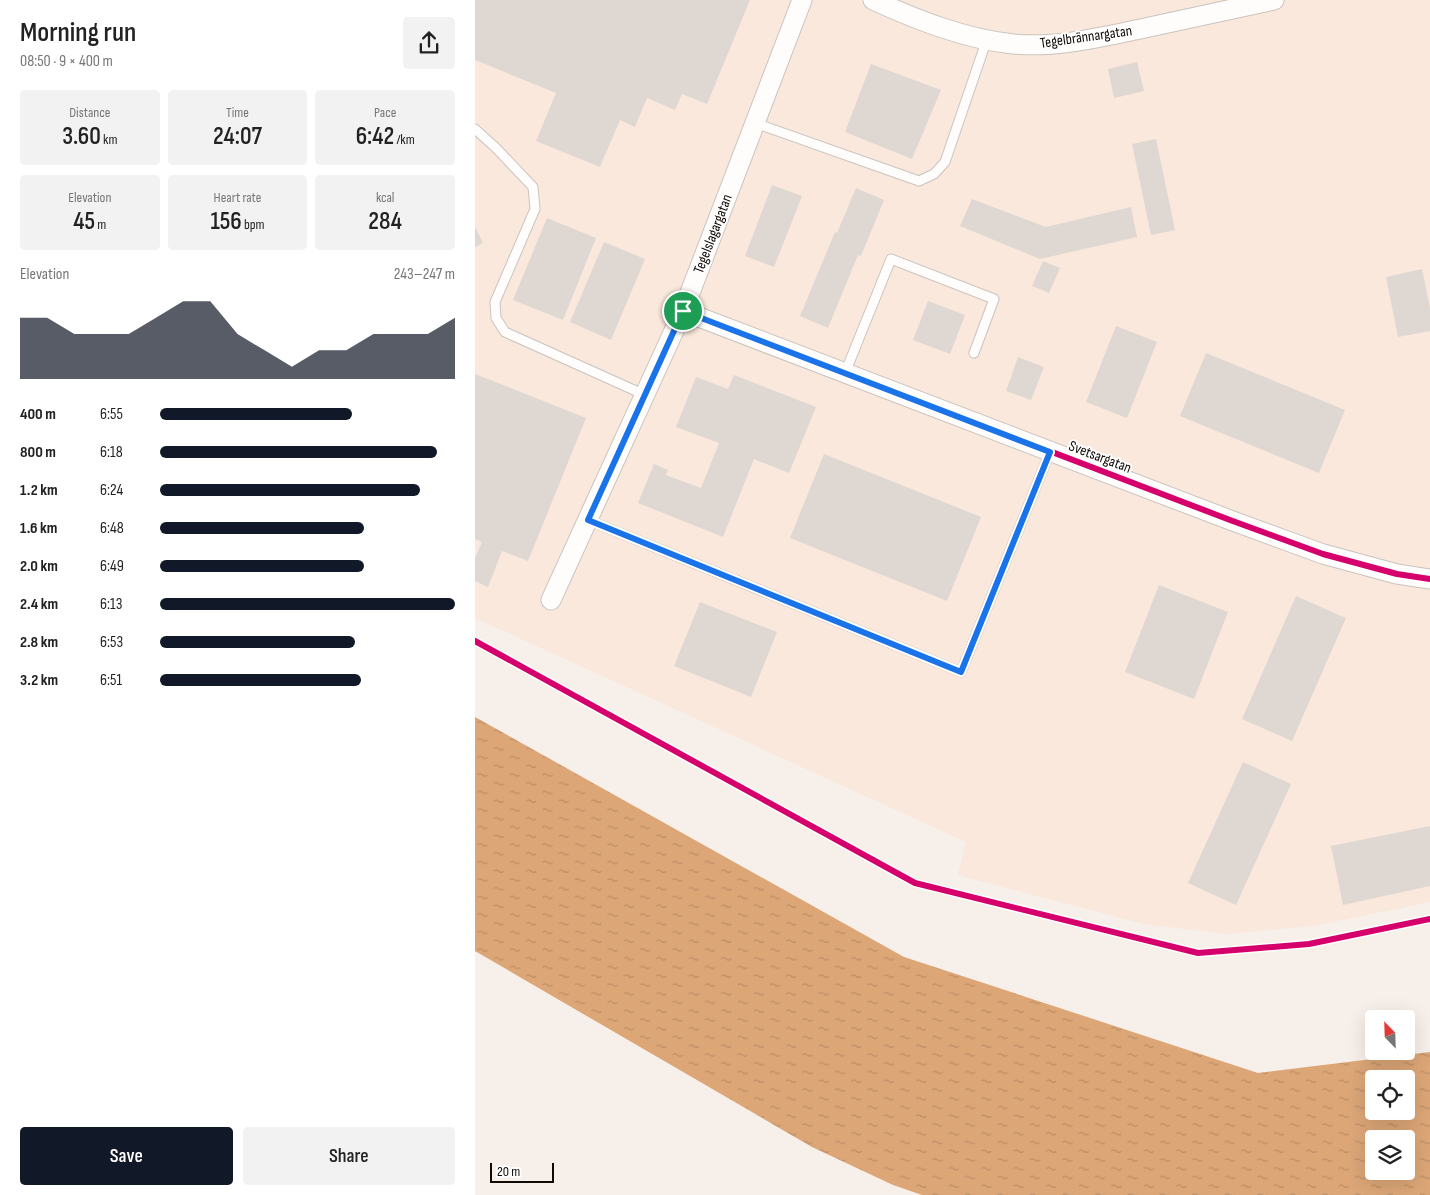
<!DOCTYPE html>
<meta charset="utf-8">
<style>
:root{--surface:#fff;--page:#f2f2f2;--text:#222;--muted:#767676;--accent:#111827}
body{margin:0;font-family:"Sofia Sans Condensed",sans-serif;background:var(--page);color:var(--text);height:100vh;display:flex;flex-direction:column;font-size:19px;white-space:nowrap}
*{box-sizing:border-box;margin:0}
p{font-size:16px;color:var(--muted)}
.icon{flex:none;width:28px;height:28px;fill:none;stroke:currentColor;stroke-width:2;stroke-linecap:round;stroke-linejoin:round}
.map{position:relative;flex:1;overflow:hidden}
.side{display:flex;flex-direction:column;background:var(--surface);width:475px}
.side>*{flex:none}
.needle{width:32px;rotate:337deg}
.buttons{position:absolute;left:890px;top:1010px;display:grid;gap:10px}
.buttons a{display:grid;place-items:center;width:50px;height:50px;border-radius:5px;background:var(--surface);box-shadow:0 5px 20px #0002;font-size:25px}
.scale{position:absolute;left:15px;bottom:12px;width:64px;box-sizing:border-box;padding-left:5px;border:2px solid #100a06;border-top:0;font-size:14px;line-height:18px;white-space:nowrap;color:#100a06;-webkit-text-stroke:4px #fefefe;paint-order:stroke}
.pin{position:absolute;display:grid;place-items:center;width:42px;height:42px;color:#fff;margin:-21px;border:2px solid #fff;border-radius:50%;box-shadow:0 1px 5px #0007}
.round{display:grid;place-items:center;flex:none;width:52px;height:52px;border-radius:5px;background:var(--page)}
.overview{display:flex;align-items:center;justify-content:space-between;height:85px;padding:0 20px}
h1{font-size:28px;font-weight:600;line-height:38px}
.metrics{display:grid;grid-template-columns:repeat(3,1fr);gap:8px;height:85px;padding:5px 20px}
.metrics div{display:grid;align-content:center;border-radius:5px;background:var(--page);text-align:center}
.metrics b{font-size:25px;font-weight:600}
.metrics small{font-size:14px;font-weight:400}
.metrics p{font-size:14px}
.chart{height:140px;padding:10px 20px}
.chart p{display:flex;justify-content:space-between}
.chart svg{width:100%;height:90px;margin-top:5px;fill:var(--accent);opacity:.7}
.action{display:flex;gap:10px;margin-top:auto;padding:10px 20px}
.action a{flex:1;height:58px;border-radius:5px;background:var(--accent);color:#fff;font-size:20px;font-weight:600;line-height:58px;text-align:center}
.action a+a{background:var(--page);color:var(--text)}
ul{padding:0 20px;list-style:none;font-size:16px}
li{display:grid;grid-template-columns:80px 60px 1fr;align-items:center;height:38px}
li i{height:12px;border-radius:6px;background:var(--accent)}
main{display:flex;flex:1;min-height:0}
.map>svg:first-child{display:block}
.built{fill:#f9e8db}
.water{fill:url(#water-ripples);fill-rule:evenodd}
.building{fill:#dfd8d2}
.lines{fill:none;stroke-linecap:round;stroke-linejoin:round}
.lane-casing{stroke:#cac4bf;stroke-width:11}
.street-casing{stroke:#cac4bf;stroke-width:21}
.lane{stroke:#fefdfc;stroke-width:9}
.street{stroke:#fefdfc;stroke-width:19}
.cycleway-casing{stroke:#fefefe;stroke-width:9}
.cycleway{stroke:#d6006c;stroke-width:6}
.route-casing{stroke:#fff;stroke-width:10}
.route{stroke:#1a73e8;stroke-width:6}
.labels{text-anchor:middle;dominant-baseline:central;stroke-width:4;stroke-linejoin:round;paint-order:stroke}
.street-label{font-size:15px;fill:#100a06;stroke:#fefefe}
</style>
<main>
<section class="side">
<div class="overview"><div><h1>Morning run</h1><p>08:50 · 9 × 400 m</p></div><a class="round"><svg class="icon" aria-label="share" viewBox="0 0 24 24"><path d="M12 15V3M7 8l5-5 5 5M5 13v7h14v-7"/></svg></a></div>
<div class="metrics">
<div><p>Distance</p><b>3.60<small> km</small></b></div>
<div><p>Time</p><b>24:07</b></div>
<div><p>Pace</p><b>6:42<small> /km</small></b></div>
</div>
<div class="metrics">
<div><p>Elevation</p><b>45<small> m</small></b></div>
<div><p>Heart rate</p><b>156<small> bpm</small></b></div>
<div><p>kcal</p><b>284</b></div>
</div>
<div class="chart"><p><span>Elevation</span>243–247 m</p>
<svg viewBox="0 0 160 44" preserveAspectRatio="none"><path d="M0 44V14L10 14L20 22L30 22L40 22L50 14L60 6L70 6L80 22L90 30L100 38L110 30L120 30L130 22L140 22L150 22L160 14V44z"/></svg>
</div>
<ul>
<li><b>400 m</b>6:55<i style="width:65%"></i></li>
<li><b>800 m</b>6:18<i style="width:94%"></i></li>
<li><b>1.2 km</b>6:24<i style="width:88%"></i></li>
<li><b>1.6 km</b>6:48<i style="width:69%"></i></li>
<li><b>2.0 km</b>6:49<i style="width:69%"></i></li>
<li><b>2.4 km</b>6:13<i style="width:100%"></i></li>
<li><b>2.8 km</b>6:53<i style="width:66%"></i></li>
<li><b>3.2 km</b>6:51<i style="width:68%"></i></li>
</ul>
<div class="action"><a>Save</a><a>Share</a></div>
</section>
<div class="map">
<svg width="955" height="1195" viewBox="0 0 955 1195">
<defs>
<pattern id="water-ripples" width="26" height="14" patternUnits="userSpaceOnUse" patternTransform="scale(1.25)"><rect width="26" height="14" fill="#dca677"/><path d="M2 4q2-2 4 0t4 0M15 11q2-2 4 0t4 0" fill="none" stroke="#bc8e65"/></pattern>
</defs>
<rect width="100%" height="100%" fill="#f7efe9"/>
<path class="built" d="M0,0H955V902L838,926L752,934L668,924L483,875L491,842L0,618Z"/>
<path class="water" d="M0,717L429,957L783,1073L955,1052V1195H447L418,1185L337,1147L0,951ZM899,1079H931V1111H899ZM899,1139H931V1171H899Z"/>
<path class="building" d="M0,0H275L232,104L207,94L200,110L172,98L160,127L145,120L125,167L61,141L81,93L0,60Z
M662,62L669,91L639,98L633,69Z
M396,64L466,90L437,159L370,132Z
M681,139L700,230L676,235L657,144Z
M297,185L327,196L299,267L270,256Z
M381,188L409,200L386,256L383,255L353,328L325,316L360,232L362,233Z
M497,199L571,227L656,207L662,237L565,259L485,226Z
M72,218L121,238L88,320L38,300Z
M0,227L8,243L0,247Z
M129,242L170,259L136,340L95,322Z
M568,261L585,268L574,293L557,286Z
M947,269L955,308V331L923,337L911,277Z
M453,301L490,315L475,354L438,340Z
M641,326L682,342L652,418L611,402Z
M731,353L870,410L844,473L705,416Z
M543,357L569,367L556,400L531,391Z
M0,374L111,418L53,561L27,551L13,587L0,581V558L7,542L0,539Z
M259,375L341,407L314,473L279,459L248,537L163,503L179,464L193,470L191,475L226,488L244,443L201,427L221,377L253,389Z
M349,454L506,517L472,601L315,538Z
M684,585L753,612L719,699L650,672Z
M821,596L871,618L817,741L767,719Z
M225,602L302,632L276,697L199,666Z
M768,762L816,784L761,905L713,883Z
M955,826V886L868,905L856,846Z"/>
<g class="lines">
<g class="lane-casing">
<path id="lane" d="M280,123L444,181L459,174L470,162L512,39
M0,129L21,148L58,187L60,209L20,302L21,318L30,332L170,395
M370,373L416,259L519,299L499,353
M113,520L486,672L575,452"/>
</g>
<g class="street-casing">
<path id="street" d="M398,0C442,20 490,39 538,44C583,48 626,37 670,28C713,19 756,9 799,0
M208,311L755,520L848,554L922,574L955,579
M76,600L208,311L327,0"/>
</g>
<use href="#lane" class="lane"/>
<use href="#street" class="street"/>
<g class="cycleway-casing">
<path id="cycleway" d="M208,311L755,520L848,554L922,574L955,579
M0,641L440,883L723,953L834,944L955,919"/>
</g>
<use href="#cycleway" class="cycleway"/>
</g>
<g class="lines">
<g class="route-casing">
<path id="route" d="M208,311L575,452L486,672L113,520Z"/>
</g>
<use href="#route" class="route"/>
</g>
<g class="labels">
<g class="street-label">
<text transform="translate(611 37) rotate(-8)">Tegelbrännargatan</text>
<text transform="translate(238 234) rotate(-69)">Tegelslagargatan</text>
<text transform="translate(625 457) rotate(21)">Svetsargatan</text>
</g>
</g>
</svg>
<div class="buttons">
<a><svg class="needle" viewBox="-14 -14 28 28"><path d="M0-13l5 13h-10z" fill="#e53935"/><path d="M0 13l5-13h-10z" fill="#767676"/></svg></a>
<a><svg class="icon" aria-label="locate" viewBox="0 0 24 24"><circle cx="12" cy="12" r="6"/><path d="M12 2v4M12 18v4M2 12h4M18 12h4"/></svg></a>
<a><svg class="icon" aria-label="layers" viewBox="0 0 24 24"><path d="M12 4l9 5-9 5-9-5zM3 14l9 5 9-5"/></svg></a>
</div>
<div class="scale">20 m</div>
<div class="pin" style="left:208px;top:311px;background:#1e9e55"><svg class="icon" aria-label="arrive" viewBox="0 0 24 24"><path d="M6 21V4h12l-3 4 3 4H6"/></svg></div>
</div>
</main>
